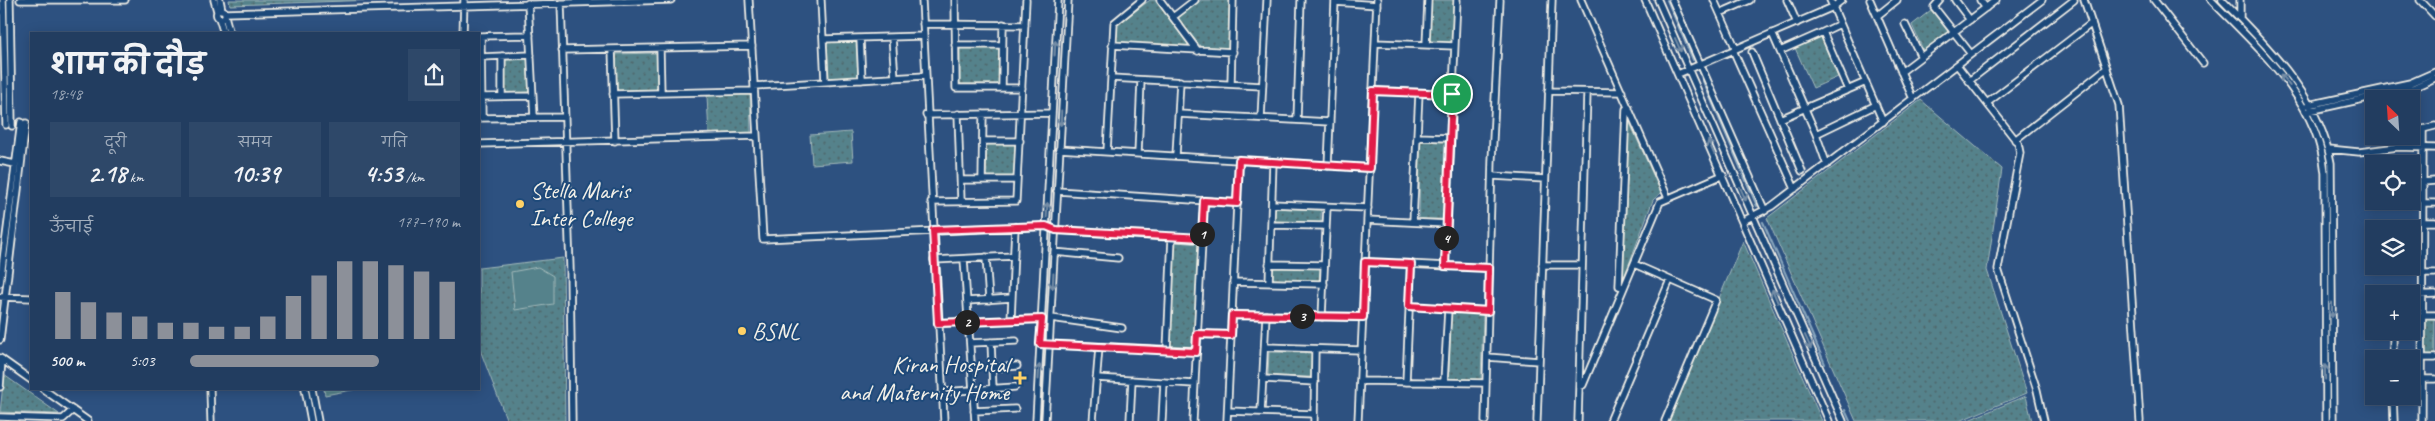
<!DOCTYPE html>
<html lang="hi">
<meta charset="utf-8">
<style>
:root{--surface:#223d60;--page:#2e4869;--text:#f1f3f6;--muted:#a2aebd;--line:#3f5675;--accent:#8c9099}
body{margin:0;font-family:Caveat,"Playpen Sans Deva",sans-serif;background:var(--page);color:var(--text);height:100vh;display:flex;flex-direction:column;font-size:19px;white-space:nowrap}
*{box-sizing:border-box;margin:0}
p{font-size:16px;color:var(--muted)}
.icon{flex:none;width:28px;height:28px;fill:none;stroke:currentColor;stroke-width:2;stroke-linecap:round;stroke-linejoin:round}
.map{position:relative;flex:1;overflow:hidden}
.drawer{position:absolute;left:30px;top:32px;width:450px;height:358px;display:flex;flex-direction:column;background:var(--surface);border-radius:0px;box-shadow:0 2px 12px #0003,0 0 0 1px var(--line)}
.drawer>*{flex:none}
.needle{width:32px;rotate:335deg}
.tools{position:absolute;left:2365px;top:90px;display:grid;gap:10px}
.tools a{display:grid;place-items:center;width:55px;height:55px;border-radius:0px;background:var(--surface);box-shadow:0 2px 12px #0003,0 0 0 1px var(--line);font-size:25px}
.pin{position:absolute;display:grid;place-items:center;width:42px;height:42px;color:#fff;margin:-21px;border:2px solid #fff;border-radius:50%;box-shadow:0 1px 5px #0007}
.km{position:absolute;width:25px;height:25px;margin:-12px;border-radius:50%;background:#222;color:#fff;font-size:14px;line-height:25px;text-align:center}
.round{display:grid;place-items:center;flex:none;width:52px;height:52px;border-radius:0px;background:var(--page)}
.head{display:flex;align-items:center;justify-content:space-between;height:85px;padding:0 20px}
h1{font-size:28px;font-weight:700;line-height:38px}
.figures{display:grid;grid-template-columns:repeat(3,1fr);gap:8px;height:85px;padding:5px 20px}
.figures div{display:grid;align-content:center;border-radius:0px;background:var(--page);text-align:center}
.figures b{font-size:25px;font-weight:700}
.figures small{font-size:14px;font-weight:400}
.figures p{font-size:14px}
.chart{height:140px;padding:10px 20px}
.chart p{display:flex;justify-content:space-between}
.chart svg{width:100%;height:90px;margin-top:5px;stroke:var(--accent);stroke-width:6}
ul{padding:0 20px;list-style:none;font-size:16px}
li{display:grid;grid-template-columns:80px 60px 1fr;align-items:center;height:38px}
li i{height:12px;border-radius:6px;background:var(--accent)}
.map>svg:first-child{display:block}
.grass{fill:url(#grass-dots);stroke:#a4baba}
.garden{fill:#54828b;stroke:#a4baba}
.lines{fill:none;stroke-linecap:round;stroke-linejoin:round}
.stream{stroke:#8ba8be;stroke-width:2}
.minor-casing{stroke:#f4f1e8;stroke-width:9}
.minor{stroke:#1f4a7a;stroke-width:5.5}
.oneway{stroke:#748da6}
.route-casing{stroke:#fff;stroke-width:10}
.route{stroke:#e11d48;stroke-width:6}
.poi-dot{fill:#ffd166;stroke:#1f4a7a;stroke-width:2}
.labels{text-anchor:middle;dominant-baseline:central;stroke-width:4;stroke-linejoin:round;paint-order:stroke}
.poi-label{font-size:24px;fill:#f4f1e8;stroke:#1f4a7a;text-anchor:start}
</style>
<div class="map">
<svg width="2435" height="421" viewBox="0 0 2435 421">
<defs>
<pattern id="grass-dots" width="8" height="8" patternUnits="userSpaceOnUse" patternTransform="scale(1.25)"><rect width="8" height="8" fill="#54828b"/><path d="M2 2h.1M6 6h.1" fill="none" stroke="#4f686c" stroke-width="1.8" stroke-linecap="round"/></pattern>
</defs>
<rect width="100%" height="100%" fill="#2d5180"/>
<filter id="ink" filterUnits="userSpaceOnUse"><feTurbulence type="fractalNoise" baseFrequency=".02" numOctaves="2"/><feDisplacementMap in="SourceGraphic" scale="10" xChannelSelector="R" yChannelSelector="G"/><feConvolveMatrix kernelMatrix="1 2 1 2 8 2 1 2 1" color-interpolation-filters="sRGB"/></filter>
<g filter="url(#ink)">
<path class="grass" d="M229,0H375L230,5Z
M1150,0H1155L1190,47L1116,42L1118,24Z
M1201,0H1230L1228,48L1201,47L1178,18Z
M1430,0H1454L1452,43L1428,42Z
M1931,10L1949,33L1924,52L1912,25Z
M1821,37L1838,77L1813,88L1795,48Z
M856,41L858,77L829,79L827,42Z
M960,48H999V84H960Z
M657,53V90L617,91L616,54Z
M529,59L530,92L505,93L504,60Z
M750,94L751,133L709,135L707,96Z
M1921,100L2002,169L1987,270L2027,393L1959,421H1856L1767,218Z
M1629,121L1661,193L1653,200L1623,280Z
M851,132L853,161L812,164L810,135Z
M1420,141L1445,142L1443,219H1419Z
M1016,144L1014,178H987L986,145Z
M1275,208L1321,210V223L1274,221Z
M1743,241L1822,421H1668Z
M1175,242L1199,244L1193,348L1170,347Z
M563,258L565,421H507L479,347V268Z
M1272,266L1320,267L1319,281L1272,279Z
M1451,313L1483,314L1481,380L1449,379Z
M2424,316H2435V355H2424Z
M1269,352L1312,353L1311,377L1268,376Z
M4,375L59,414L0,412Z
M2026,396L2032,421H1966Z"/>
<path class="garden" d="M538,267L553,276V304L515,310L511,272Z
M324,389H357L325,395Z"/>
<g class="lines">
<path class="stream" d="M1667,0L1693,60
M1699,72L1757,206
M1763,222L1825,364
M1845,410L1850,421"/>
<g class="minor-casing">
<path id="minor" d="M3,0L6,125
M10,0L12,126
M20,0H125
M214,0L217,11
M220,0L222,10
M749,0L763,239L1046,226L1056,230L1202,239
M821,0L825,82
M922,0L944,421
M955,0L956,88H1022
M1160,0L1198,51
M1581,0L1668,198
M1645,0L1829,421
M1658,0L1843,421
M1672,0L1765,211
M1714,0L1736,49
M1787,0L1797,23
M1830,0L1883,122
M1870,0L1913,99
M1940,0L1934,7L1971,54
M1955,0L1970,20
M1980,0L1986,8
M2084,0L2119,105L2140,421
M2154,0L2203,63
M2211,0C2260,50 2318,100 2325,173L2326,421
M2222,0C2268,48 2319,95 2331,163L2333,421
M2420,0L2435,16
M1335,2L1377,5
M528,3L534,117
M561,3L570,268L572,421
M216.5 14a4.5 4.5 0 1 1 9 0a4.5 4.5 0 1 1-9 0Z
M225,13L671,0
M1720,13L1750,0
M225,16L230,34
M1877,16L1897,0
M1173,17L1195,0
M219,18L224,34
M2240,18V0
M923,24L1025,25
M1905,24L1921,57
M1823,32L1840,24
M1772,33L1816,134L1827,165
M463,34L464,0
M479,36L530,35
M481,36L482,118
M892,37L895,78
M860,38L862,80
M823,39L923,36
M1375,43L1455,46
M955,45H1002
M1112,45L1233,52
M1426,45L1428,0
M660,48L661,93
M612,49L615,141
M562,50L752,46
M1733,50L1795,189
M1780,51L1823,32L1848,90
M1752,52L1802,171
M481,57L531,55
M1957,65L2018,143L2020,153L1998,269L2037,390L2044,421
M1901,72L1996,0
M1678,74L1833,7L1842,0
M1111,78L1262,86
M1969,81L2074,0
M1231,84L1233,0
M754,86L925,76
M1002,88L1003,24
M1373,91L1452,94
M1548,91L1622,92
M613,94L754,91
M502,96V56
M482,97L533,96
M1987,103L2092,23
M2308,105L2410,83L2435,72
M2309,111L2413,88L2435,78
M958,114L961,201
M1178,114L1330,122
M926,115L1051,113
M479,118L565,117
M1261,118L1267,0
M1780,119L1866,82
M1297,120L1301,0
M2411,132L2435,126
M1816,134L1876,105
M2395,136L2398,147L2435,148
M1417,137L1450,138
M2015,140L2107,68
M983,141H1020
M479,144L757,136
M1059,149L1369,168
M2329,149L2359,152L2398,147
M1107,152L1114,23L1142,0
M1138,154L1141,80
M1176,156L1180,81
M0,161L15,164
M1328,166L1335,0
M1492,176L1545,179
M961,180H1017
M982,180L983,114
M2423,182L2435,181
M1057,191L1237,203
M931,202L1016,201L1026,0
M2423,203H2435
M1272,204L1368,208
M1367,220L1447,224
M1743,221L1772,206L2042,0
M1413,222L1419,93
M2423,222H2435
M1271,225L1326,226
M1054,252L1118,258
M986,257L989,300
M964,259L975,421
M934,260L1014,256
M1365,262L1489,268
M1269,264L1324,265
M1634,264L1716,300L1665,421
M1542,265H1582
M1445,266L1457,0
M2423,273H2435
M1233,282L1324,284
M0,283L21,122
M1269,283L1273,162
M1624,287L1619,286L1626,109L1629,108
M2411,295L2435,294
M0,297L31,298
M967,301L1012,298
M1409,306L1488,311
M1232,315L1363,317
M2422,315H2435
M1322,317L1327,207
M1051,318L1122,328
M1011,320L1015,227
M938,323L1042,319
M2393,331V359
M1197,334L1231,335
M0,340L26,123
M991,342L993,389
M970,343L1016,341
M1046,344L1196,351
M1265,347L1361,350
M1167,350L1172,237
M1487,357L1539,361
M0,358L31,380
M2422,358H2435
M992,368L1017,366
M1096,378L1195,384
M1263,379L1315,382
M2411,379H2435
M1360,381L1486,383
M1406,382L1411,265
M1444,382L1448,309
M1579,386L1583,385L1660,202L1723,175
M0,387L2,359
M43,389L88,421
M210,389L211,421
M305,389L311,421
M312,389L318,421
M942,392L1015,387
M2393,396L2394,421
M974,411L1015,409
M1228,411L1314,414
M1261,412L1266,315
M0,417L63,419L73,410
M1036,421L1058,0
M1045,421L1068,0
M1093,421L1099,347
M1130,421L1132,380
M1162,421L1164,382
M1193,421L1204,201
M1227,421L1239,160
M1314,421L1315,349
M1358,421L1377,0
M1485,421L1492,160L1500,0
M1537,421L1552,0
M1578,421L1587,93
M1610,421L1670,280
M2422,421L2423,129"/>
</g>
<use href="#minor" class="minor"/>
</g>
<defs><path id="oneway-shaft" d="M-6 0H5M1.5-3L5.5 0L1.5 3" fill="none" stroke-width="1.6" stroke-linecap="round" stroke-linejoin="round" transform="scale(1.25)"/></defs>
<g class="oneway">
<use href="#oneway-shaft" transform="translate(1678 45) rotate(66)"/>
<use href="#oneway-shaft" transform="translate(1055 48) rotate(-87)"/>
<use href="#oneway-shaft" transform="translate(2285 80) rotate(-128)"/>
<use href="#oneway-shaft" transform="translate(1061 118) rotate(92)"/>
<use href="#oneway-shaft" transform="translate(1711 147) rotate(-114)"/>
<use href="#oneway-shaft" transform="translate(1743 194) rotate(66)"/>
<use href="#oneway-shaft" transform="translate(1047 210) rotate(-87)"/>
<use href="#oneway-shaft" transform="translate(1053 281) rotate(93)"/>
<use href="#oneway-shaft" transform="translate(1775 296) rotate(-113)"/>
<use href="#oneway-shaft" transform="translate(2332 310) rotate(90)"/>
<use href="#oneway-shaft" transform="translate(1808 342) rotate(66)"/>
<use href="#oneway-shaft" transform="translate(1039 372) rotate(-87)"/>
<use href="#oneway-shaft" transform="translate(2325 372) rotate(-91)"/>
</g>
</g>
<g class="lines" filter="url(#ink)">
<g class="route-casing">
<path id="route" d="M1373,91L1452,94L1445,266L1489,268L1488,311L1409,306L1411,264L1365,262L1363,317L1232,315L1231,335L1197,334L1196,352L1040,344L1042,319L938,323L933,230L1046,226L1056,230L1202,238L1204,201L1237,203L1239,160L1370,168Z"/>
</g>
<use href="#route" class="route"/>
</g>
<g class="poi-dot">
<circle cx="520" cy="204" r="5"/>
<circle cx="742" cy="331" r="5"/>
<path d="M1017.5 370.5h5v5h5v5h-5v5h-5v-5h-5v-5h5z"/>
</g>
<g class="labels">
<g class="poi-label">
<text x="530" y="190">Stella Maris<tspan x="530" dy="28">Inter College</tspan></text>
<text x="752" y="331">BSNL</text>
<text x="1009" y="364" text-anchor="end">Kiran Hospital<tspan x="1009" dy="28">and Maternity Home</tspan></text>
</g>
</g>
</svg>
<div class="tools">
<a><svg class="needle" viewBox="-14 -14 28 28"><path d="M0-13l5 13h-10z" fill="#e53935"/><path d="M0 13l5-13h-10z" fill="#a2aebd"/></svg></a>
<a><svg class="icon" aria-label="locate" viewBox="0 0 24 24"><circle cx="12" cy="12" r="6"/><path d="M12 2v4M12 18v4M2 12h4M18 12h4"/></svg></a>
<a><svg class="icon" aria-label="layers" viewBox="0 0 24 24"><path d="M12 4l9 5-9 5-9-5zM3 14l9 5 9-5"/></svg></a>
<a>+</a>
<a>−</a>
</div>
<div class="pin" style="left:1452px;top:94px;background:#1e9e55"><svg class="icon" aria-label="arrive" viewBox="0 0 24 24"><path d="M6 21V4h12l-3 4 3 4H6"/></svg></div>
<b class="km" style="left:1202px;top:234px">1</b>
<b class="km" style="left:967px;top:322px">2</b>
<b class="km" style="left:1302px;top:316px">3</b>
<b class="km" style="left:1446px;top:238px">4</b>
<section class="drawer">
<div class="head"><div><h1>शाम की दौड़</h1><p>18:48</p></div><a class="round"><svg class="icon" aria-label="share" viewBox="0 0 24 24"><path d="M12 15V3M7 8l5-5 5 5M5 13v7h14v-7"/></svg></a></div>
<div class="figures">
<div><p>दूरी</p><b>2.18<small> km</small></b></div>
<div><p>समय</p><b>10:39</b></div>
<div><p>गति</p><b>4:53<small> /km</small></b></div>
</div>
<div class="chart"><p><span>ऊँचाई</span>177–190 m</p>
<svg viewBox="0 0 160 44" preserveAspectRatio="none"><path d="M5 44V21M15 44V26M25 44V31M35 44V33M45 44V36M55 44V36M65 44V38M75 44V38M85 44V33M95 44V23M105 44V13M115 44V6M125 44V6M135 44V8M145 44V11M155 44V16"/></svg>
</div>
<ul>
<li><b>500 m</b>5:03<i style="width:70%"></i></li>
</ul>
</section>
</div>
